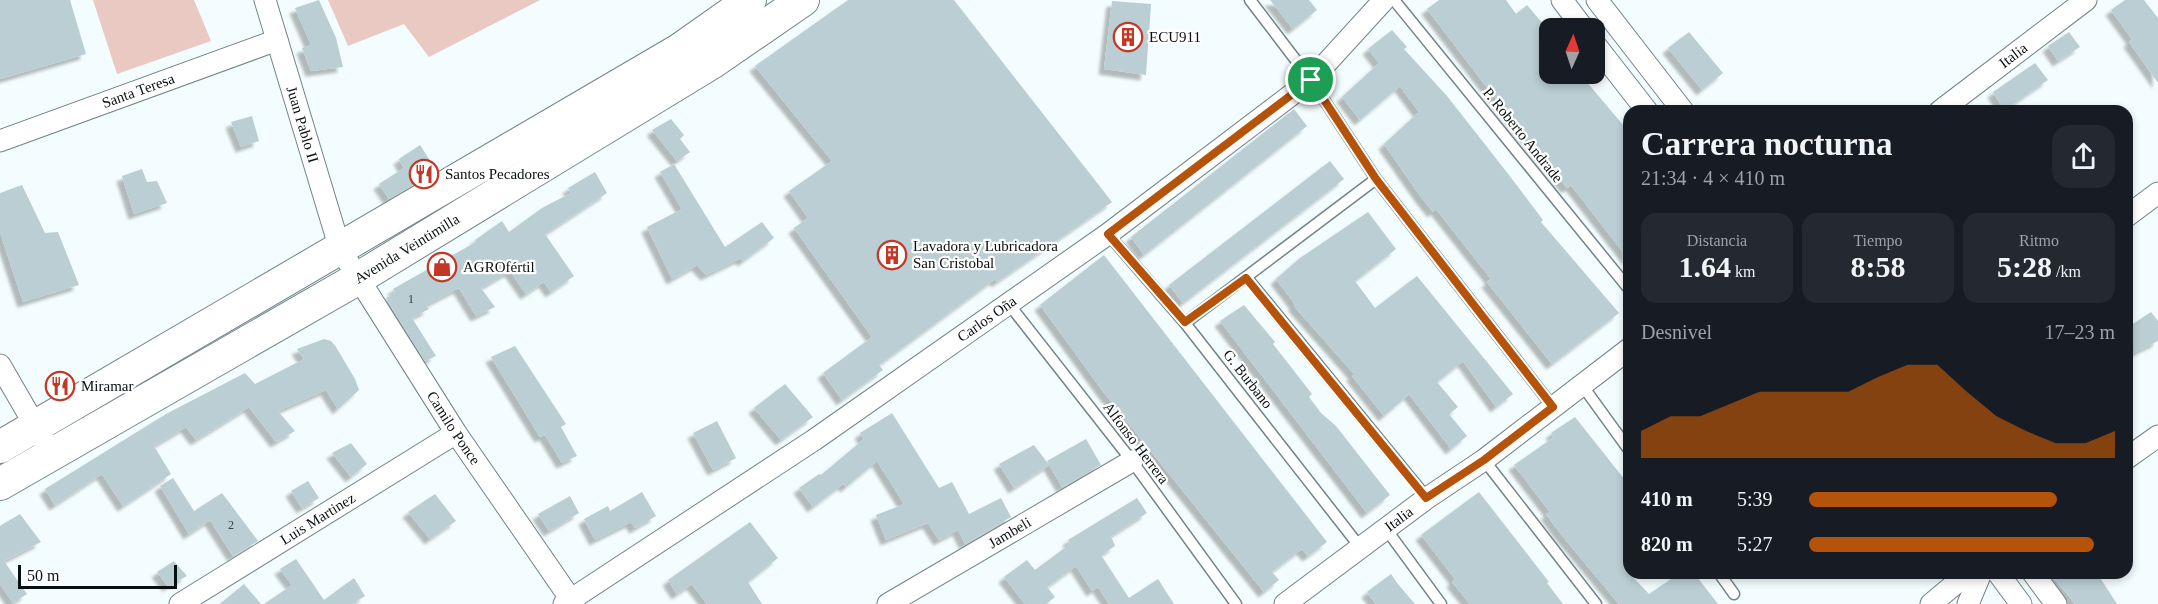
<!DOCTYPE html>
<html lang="es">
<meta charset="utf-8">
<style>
:root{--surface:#171b24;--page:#242831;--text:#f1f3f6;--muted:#9ea1a6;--accent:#b45309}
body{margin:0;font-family:"Times New Roman",serif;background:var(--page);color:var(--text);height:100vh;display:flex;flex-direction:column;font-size:22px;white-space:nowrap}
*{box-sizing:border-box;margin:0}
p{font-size:20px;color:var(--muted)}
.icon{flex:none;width:33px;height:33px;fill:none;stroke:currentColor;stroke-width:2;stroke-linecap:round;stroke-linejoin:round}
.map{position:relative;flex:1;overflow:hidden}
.sheet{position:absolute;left:1623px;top:105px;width:510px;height:474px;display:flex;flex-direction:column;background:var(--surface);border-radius:18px;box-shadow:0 3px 9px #0003}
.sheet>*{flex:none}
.needle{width:39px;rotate:3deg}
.buttons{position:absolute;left:1539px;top:18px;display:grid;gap:12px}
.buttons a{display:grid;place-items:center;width:66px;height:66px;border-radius:12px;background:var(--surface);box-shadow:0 3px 9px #0003;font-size:30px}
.scale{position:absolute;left:18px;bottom:15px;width:159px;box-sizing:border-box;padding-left:6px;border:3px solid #080f11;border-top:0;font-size:16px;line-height:21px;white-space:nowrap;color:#080f11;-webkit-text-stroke:4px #fff;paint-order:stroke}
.pin{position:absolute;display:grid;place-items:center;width:51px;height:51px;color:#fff;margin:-26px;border:3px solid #fff;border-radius:50%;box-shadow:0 2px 6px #0007}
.round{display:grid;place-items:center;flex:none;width:63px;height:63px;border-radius:18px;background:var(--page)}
.summary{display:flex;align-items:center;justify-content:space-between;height:102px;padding:0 18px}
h1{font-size:33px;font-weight:800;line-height:45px}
.figures{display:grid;grid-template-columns:repeat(3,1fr);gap:9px;height:102px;padding:6px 18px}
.figures div{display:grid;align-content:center;border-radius:15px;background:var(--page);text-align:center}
.figures b{font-size:30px;font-weight:800}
.figures small{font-size:16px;font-weight:400}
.figures p{font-size:16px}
.chart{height:168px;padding:12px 18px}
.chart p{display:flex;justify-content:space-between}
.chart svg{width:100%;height:108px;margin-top:6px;fill:var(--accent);opacity:.7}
ul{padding:0 18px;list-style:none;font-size:20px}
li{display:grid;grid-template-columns:96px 72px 1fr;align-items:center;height:45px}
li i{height:15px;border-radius:8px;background:var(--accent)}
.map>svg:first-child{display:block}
.green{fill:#e9c9c2}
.building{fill:#baced4;filter:url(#shadow)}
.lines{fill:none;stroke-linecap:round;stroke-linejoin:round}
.service-casing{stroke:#718489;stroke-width:13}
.minor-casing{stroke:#718489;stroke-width:23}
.primary-casing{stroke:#718489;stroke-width:34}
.service{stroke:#fff;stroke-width:10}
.minor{stroke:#fff;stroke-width:21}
.primary{stroke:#fff;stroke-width:32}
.route-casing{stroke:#fff;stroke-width:12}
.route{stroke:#b45309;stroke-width:8}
.labels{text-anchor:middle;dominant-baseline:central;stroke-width:4.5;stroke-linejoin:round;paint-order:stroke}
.number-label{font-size:12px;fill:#343f42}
.poi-label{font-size:15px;fill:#080f11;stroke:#fff;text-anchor:start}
.street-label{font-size:15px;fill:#080f11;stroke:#fff}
</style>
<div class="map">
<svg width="2158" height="604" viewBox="0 0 2158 604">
<defs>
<filter id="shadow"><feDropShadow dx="-5.5" dy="5.5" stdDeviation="1.5" flood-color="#0004"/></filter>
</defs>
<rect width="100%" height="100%" fill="#f3fcfe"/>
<path class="green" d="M93,0H194L211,41L117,74Z
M328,0H540L429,57L404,24L348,46Z"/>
<path class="building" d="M0,0H70L86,54L0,79Z
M319,0L336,38L343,67L311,71L302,48L311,45L295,8Z
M848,0H954L1112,202L997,282L995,279L879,365L883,370L842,400L823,373L872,337L794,228L808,218L789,191L832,161L755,66Z
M1270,0H1309L1317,10L1293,29Z
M1439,0H1506L1516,14L1527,5L1550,32V74H1580L1629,132V260L1571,185L1567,188L1515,124L1427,9Z
M2125,0H2144L2158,18V83L2129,42L2132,39L2111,10Z
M1112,1L1151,4L1146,75L1104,69Z
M1392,30L1407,47L1404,49L1447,96L1509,175L1543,220L1541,222L1619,313L1552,364L1487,282L1491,279L1436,209L1433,212L1421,197L1384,144L1419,112L1400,86L1360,120L1342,97L1379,63L1368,49Z
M1689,32L1723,73L1702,90L1668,48Z
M2069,32L2080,47L2058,61L2048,46Z
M2035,63L2048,80L2004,110L1993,92Z
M1294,109L1307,126L1144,255L1131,237Z
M252,116L259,141L241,147L231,122Z
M671,119L684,135L680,139L690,152L677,161L652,130Z
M420,145L437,171L389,199L379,184L404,168L399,159Z
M1330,161L1344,179L1183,303L1169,285Z
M674,164L725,247L762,222L774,238L743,261L741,258L706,275L697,265L672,279L647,227L682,209L660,172Z
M142,169L147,182L157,181L167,203L134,214L122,176Z
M595,172L607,193L545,234L574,276L551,292L544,282L526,294L510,271L481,288L495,307L476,316L459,288L426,305L429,309L412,318L436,356L425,361L386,298L395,293L393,289L476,242L475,240L502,221L509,232L542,208L571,193L568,188Z
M22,185L45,233L58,232L79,285L23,302L0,232V193Z
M1368,212L1396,249L1355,281L1375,308L1417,276L1513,394L1496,407L1463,361L1437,382L1458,407L1449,414L1467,436L1451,449L1409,394L1384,416L1352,376L1354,374L1294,306L1295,304L1276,279L1300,258Z
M1104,255L1327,542L1308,556L1302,549L1272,572L1279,580L1264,592L1105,394L1040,305Z
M1244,305L1275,342L1273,344L1312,394L1309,397L1321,413L1336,426L1390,495L1367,513L1220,321Z
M2151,312L2158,321V341L2127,356V328Z
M324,339L331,341L336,347L355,379L359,390L338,409L326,390L278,411L295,431L276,442L249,407L196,440L186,427L154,446L171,474L123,506L102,474L55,505L45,489L166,414L245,373L255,384L304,359L297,349Z
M515,346L566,424L561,427L577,456L562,463L545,435L540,437L491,357Z
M785,384L813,417L781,440L754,408Z
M892,413L939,488L952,482L969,514L1001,498L1011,517L965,544L958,530L939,540L928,523L886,540L876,515L904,504L877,461L846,487L843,484L813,507L799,488L819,474L821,475L864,439L860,433Z
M1575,417L1629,485V573L1649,594L1680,573H1694L1718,604H1619L1560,533L1546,514L1550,512L1514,465L1554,437L1551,433Z
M717,421L736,458L713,470L693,433Z
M1086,439L1101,465L1062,487L1047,461Z
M351,443L367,464L351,477L332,453Z
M1034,445L1049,465L1014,488L999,464Z
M173,478L194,511L222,493L258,541L233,556L210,520L189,534L160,486Z
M308,481L319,498L302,508L291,491Z
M642,492L656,516L635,528L631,522L595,540L584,519L608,506L610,511Z
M1479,492L1549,582L1547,583L1563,604H1470L1452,582L1455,579L1421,535Z
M435,494L456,521L430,539L408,512Z
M570,496L579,513L549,531L538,514Z
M1137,498L1147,513L1111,536L1115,546L1101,555L1129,598L1158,579L1174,604H1109L1098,587L1092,591L1076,566L1047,587L1055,597L1046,604H1025L1004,577L1027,560L1035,570L1070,544L1068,540Z
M20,514L41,542L4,561L27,594L13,603L0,584V526Z
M750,522L778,558L748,582L762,604H707L692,584L677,594L668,580Z
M296,559L324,600L354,578L365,596L352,604H264L292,585L280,569Z
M174,561L187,576L168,586L157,572Z
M2050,573H2097L2117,604H2075Z
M1391,574L1397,583L1415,604H1376L1367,592Z
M244,584L261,604H220Z"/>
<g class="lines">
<g class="service-casing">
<path id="service" d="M1250,0L1311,80L1376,179L1553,407
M1394,0L1629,289
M1108,234L1185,323L1360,547
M1247,278L1427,498
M1008,303L1132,461L1236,604
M1185,323L1376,179
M1582,385L1629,450
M1484,460L1596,604
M1386,529L1441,604
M1719,573L1734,594"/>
</g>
<g class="minor-casing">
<g id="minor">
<path id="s1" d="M265,0L340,249L456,433L574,604"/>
<path d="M1562,0L1583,28"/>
<path d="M1597,0L1683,111"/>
<path d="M1594,43L1647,111"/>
<path id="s2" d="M1940,111L2086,0"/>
<path id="s3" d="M0,141L277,40"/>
<path d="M2127,216L2158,193"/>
<path d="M0,365L51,453"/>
<path d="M2127,458L2158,436"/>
<path d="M1998,573L2021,604"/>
<path d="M2033,573L2056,604"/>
<path id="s4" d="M180,604L456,433"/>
<path id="s5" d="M564,604L814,440L1108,234L1311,80L1384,0"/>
<path id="s6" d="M888,604L1132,461"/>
<path id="s7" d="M1285,604L1427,498L1484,460L1629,349"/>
<path d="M1931,604L1968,573"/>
<path d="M1968,604L1981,573"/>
</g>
</g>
<g class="primary-casing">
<g id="primary">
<path d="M0,447L679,50L750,0"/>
<path id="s8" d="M0,484L357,279L713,62L803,0"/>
</g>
</g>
<use href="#service" class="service"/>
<use href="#minor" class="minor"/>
<use href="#primary" class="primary"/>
</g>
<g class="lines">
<g class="route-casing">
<path id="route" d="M1311,80L1376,179L1553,407L1484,460L1426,498L1246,278L1185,322L1108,234Z"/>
</g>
<use href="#route" class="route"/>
</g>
<defs>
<g id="building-ring" transform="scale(1.5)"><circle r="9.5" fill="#fff" stroke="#c33725" stroke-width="1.5"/><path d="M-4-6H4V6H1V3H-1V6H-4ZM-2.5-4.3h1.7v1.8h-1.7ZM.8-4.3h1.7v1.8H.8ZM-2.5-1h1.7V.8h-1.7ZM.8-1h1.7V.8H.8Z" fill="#c33725"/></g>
<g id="restaurant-ring" transform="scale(1.5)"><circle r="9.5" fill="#fff" stroke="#c33725" stroke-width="1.5"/><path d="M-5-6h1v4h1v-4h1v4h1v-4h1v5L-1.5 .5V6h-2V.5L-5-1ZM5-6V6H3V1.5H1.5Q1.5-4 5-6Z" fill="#c33725"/></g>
<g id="shop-ring" transform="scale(1.5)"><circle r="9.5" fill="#fff" stroke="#c33725" stroke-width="1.5"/><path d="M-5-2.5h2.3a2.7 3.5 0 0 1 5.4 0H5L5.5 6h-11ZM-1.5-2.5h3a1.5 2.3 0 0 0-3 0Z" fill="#c33725"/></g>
</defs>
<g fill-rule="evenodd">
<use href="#building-ring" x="1128" y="37"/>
<use href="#restaurant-ring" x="424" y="174"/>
<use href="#building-ring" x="892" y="255"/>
<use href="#shop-ring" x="442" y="267"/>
<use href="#restaurant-ring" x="60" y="386"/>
</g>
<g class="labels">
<g class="number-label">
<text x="411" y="299">1</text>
<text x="231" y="525">2</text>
</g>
<g class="poi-label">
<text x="1149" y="37">ECU911</text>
<text x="445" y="174">Santos Pecadores</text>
<text x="913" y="246">Lavadora y Lubricadora<tspan x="913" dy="17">San Cristobal</tspan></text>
<text x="463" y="267">AGROfértil</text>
<text x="81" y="386">Miramar</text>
</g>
<g class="street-label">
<text stroke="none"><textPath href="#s2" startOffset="92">Italia</textPath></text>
<text stroke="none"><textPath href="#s3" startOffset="147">Santa Teresa</textPath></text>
<text stroke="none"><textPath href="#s1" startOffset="130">Juan Pablo II</textPath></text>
<text transform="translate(1523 135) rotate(51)">P. Roberto Andrade</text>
<text stroke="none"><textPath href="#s8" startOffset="470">Avenida Veintimilla</textPath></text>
<text stroke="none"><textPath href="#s5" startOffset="510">Carlos Oña</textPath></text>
<text transform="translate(1248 379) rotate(52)">G. Burbano</text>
<text stroke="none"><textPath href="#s1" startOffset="472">Camilo Ponce</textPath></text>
<text transform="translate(1136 443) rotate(53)">Alfonso Herrera</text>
<text stroke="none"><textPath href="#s4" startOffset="162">Luis Martinez</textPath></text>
<text stroke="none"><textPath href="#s7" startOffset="142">Italia</textPath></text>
<text stroke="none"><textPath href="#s6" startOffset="141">Jambeli</textPath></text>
</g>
</g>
</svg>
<div class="buttons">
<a><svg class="needle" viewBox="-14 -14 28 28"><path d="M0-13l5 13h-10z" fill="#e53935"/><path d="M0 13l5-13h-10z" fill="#9ea1a6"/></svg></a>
</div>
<div class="scale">50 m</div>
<div class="pin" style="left:1311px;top:80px;background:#1e9e55"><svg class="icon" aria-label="arrive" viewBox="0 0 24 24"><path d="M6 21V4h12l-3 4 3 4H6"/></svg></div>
<section class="sheet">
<div class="summary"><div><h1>Carrera nocturna</h1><p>21:34 · 4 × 410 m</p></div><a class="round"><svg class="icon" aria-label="share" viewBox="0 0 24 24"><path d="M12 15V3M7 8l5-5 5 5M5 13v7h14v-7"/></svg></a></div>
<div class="figures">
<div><p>Distancia</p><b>1.64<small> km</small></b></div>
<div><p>Tiempo</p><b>8:58</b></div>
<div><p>Ritmo</p><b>5:28<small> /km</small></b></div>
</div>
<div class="chart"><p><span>Desnivel</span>17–23 m</p>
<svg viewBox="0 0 160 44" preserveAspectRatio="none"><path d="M0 44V33L10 27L20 27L30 22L40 17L50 17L60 17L70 17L80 11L90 6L100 6L110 17L120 27L130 33L140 38L150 38L160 33V44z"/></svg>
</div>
<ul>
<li><b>410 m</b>5:39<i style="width:81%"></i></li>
<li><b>820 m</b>5:27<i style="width:93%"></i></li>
</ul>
</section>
</div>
